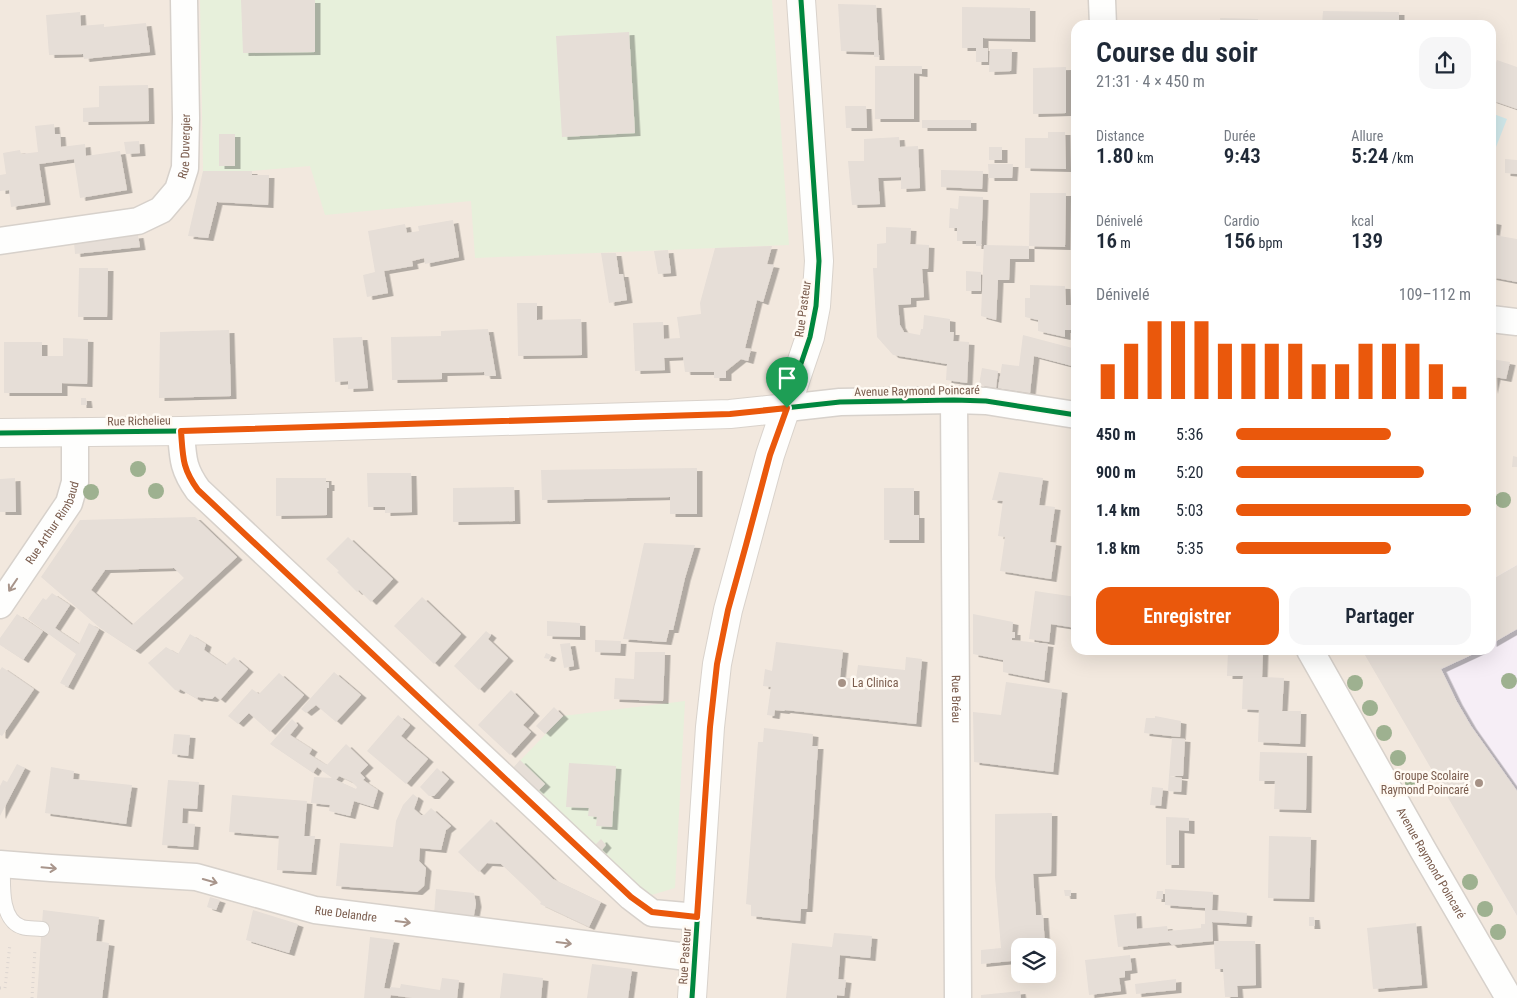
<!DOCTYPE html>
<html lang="fr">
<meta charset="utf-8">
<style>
:root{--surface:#fff;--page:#f6f6f7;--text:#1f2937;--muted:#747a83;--accent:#ea580c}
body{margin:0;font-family:"Roboto Condensed",sans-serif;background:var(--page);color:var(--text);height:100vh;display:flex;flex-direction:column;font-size:19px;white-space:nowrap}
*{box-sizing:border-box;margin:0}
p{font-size:16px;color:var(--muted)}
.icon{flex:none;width:28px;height:28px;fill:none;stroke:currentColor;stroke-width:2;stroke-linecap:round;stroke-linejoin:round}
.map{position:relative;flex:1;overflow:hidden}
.sheet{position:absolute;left:1071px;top:20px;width:425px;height:635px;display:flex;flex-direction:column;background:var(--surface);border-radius:15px;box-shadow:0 5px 20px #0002}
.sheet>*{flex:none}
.controls{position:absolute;left:1011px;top:938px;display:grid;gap:10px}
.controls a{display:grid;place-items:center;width:45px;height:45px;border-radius:10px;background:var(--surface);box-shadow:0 5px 20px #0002;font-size:25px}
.pin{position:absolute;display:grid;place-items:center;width:42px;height:42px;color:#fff;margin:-51px -21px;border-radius:50% 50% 50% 0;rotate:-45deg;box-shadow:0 0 5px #0007}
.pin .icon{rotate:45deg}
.round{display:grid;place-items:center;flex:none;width:52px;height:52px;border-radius:15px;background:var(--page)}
.summary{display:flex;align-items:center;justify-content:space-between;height:85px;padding:0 25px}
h1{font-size:28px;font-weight:600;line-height:38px}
.stats{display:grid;grid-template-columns:repeat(3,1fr);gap:8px;height:85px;padding:5px 25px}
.stats div{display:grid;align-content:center}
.stats b{font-size:21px;font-weight:600}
.stats small{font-size:14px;font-weight:400}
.stats p{font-size:14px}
.chart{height:140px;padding:10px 25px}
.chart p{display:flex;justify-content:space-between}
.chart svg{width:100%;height:90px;margin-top:5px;stroke:var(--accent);stroke-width:6}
.action{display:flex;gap:10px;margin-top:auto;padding:10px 25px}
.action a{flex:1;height:58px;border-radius:15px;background:var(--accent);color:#fff;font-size:20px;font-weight:600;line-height:58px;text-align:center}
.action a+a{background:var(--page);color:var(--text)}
ul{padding:0 25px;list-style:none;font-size:16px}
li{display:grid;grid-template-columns:80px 60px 1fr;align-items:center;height:38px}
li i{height:12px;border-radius:6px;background:var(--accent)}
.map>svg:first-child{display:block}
.residential{fill:#f2e8de;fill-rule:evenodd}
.education{fill:#f6eef6}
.green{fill:#e7f0db}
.water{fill:#d0e8ea}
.building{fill:#e6ded7;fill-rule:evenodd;filter:url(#shadow)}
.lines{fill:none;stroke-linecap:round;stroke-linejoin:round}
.lane-casing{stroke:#d7d1cb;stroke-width:16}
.street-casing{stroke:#d7d1cb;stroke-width:29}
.secondary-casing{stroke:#d9d2cb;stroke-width:30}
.path{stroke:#dcd5d0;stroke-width:3;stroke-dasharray:1 4;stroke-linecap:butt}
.lane{stroke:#fefefd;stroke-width:14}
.street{stroke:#fefefd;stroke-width:26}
.secondary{stroke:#fefefd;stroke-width:28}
.cycleway-casing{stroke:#fffaf3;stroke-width:8}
.cycleway{stroke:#00873e;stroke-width:5}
.tree{fill:#9eb190}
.oneway{stroke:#a8958b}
.route-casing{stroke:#fff;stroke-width:10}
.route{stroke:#ea580c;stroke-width:6}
.poi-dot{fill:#a69286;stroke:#fffaf3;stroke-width:2}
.labels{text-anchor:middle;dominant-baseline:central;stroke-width:5;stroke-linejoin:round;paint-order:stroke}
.street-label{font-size:12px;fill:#7a5c4d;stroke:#fffaf3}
.poi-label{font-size:12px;fill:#7a5c4d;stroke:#fffaf3;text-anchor:start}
</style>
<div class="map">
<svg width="1517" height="998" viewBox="0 0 1517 998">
<defs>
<filter id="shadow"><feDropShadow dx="5.5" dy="3" stdDeviation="0" flood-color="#0004"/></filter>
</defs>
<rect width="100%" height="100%" fill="#f9f5f0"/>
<path class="residential" d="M0,0H1517V998H0ZM1076,25H1491V650H1076ZM1020,946H1048V974H1020Z"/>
<path class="education" d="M1517,565V916L1364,650H1491V580Z"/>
<path class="green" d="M200,0H772L789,245L475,258L471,201L325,215L310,166L252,171H203Z
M685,701L675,888L648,896L513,768L563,716Z"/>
<path class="water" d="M1491,113L1507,119L1496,147L1491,145Z"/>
<path class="building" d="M241,0H315V52L243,53Z
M838,4L876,5L879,57H874V52L841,51Z
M962,7L1030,8V39L983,38V48H988V62H976V48H962Z
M1323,11L1399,12V25H1322Z
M80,12L81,26L104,24V27L146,23L150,52L84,59L83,54L49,55L46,15Z
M1220,18L1258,19V25H1221Z
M1261,22L1302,23V25H1261Z
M629,32L635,133L562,137L556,36Z
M990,49H1012L1011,71L989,72Z
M1497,60L1517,67V109L1491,100V77Z
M875,66H922V74L914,73V119H875Z
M1066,67V113L1033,114V68Z
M148,85L149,121L83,122V108L99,107V86Z
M845,106H866L867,128H846Z
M922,120H971V128H922Z
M54,124L55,134H60L61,147L85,144L86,156L120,151L127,190L80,198L74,159L39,164L45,202L11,207L9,190L0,191V175L6,174L3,153L20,150L21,154L38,152L35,126Z
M1048,132H1065L1066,169L1025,168V138H1048Z
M219,134H235V166H219Z
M899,137L900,147L918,146L920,188L901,189V177L878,178L880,204L852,205L848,161H864V139Z
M139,141L140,153L126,154L124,142Z
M989,147H1002V160H989Z
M1505,159L1517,160V174L1505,173Z
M988,164H1013L1012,178H989Z
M941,170L983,171L982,189L941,187Z
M203,171H252V175H269L268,205L217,202L208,238L188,236Z
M1030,193H1066L1065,247L1029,246V259H1010L1009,280H998L996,320L981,316L984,245L1029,246Z
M959,196L983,197L981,246H976V241H957V228H949L950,208L958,209Z
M453,220L459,257L425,264L424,258L412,261L413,266L384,271L388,293L367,297L363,275L375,272L368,231L405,224L407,233L419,231L418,226Z
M1491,221L1496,222L1494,235L1517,239V282L1491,277Z
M886,227L911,228L910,244L929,245L928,269H922L924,297L911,298V304L898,305L900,325L904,332L920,335L921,329H923L924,315L950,319V332H954L953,341L969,342L967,383L946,380L947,364L893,355L877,337L873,268H877V244L886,243Z
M138,235L140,247L75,254L74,242Z
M772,246L767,264L774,265L763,302L757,300L745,348L751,349L748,361L741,359L726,371V378H714V372H685L683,357L664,358L665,370L635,371L633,323L663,322L664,339L680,338L677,317L701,314L700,303L715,248Z
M668,250L671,273L658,274L654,251Z
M601,253H616L619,274H623L627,300L609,303Z
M79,268H108L107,317H78Z
M966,271L981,272V291H966Z
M1030,285L1065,286L1066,305H1076V330H1065V337L1038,331V320L1025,317V298H1030Z
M517,303H537V320L581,319L582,355L518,356Z
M488,329L496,376H485L484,372L442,373V379L392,380L391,337L441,336V331Z
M229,330L231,396L159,398L160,332Z
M1023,335L1076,349V367L1034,356L1030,393L998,388L1002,364L1019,366Z
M362,337L368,388L348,389V381L335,382L333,338Z
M63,338L88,339L87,384L62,383V393H4V342H42V356H63Z
M1491,359L1510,362L1506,379L1495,377L1492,391Z
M982,368L998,371L996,388L979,385Z
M81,398H86L87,405H81Z
M1513,456L1517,457V467H1512Z
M697,468V514H670V497L542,500L541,470Z
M999,472L1043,478L1039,505L1055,507L1050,542L1056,543L1051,579L1000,571L1005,537L998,536L1003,501L992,500Z
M367,473H411L412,512L385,513V507H368Z
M15,478L16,512H0V479Z
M276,478H326V482H329V488H327V515L276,516Z
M514,487L515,521L453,522V488Z
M884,488H914V515H919V540H884Z
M195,517L237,557L135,651L100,628L41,577L80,520ZM174,568L184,578L132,625L91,590L105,570Z
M348,537L393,579L371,602L359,590L357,592L337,572L339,571L326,559Z
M644,543L695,545L685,578L673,630H669L666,642L623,639Z
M1517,565V629L1491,644V580Z
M1035,591L1076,597V628L1051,624L1049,642L1029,639Z
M52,593L70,605L55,628L79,644L89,623L99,629L68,687L60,683L76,654L28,619L43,598L46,600Z
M422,597L461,634L434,664L394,626Z
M17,614L43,631L23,660L0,645V638Z
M973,614L1013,622L1012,632H1015V638H1012V640L1048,644L1044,680L1003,672V660L973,654Z
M547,621L580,623V637L547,636Z
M486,631L491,635L488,639L508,658L479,690L454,666Z
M190,634L206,644L204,650L226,665L234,657L248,669L220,700L215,696L212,699L198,697L197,699L180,689L179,691L175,690L148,663L166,647L178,654Z
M595,640L621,641L620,653L595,652Z
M776,642L843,650L840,677L856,679L858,665L905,670L906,657L922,659L916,724L785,710L784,711L775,710L774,716L767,715L771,687L763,686L765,669L772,671Z
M570,643L574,666L564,668L560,644Z
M1228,650H1263L1262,677L1284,678L1282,711H1301L1300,744L1258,742L1259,710L1242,709L1243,676H1227Z
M1362,650H1482L1441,669L1457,702L1471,726L1517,791V916Z
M635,652H665L663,701L614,699L615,678L634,679Z
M546,653L551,655L549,659L544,658Z
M2,667L34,689L2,736L0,735V670Z
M334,672L361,695L336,722L316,705L306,713L301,709Z
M279,673L304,695L270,732L249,713L238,724L228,716L252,689L259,694Z
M1006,682L1062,690L1053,772L974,762L973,712L1001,715Z
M511,690L534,713L523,725L531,732L510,755L478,725Z
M554,707L563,716L545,734L536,726Z
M398,715L410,725L401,736L428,759L406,784L367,751Z
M1155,716L1181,721L1180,737L1144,733L1146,718H1155Z
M292,719L298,725L290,735L312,749L309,754L320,761L327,765L346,744L368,765L360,773L365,778L363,780L378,790L373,807L354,801L350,816L329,811L330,805L311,803L314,777L332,778L317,767L313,773L270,744ZM339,776L352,782L357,787L356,789L336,780Z
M764,728L813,734L812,746H818L807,909H801L800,921L751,916V905L746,904L758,742H763Z
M174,734L190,735L188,756L172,754Z
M1172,738L1185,739L1183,776H1169Z
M1260,752L1307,753L1306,810L1274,809L1275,781H1259Z
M520,760L545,784L538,791L513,768Z
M569,763L616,766L612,827L596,826L597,817L588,816L589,808L566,807Z
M17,764L25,768L0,816V786L3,780L7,782Z
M51,767L74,771L73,779L132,785L126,824L45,813Z
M437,768L449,779L434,796H429L420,787Z
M1169,776L1182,778L1181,792L1168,791Z
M168,780L199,782L197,809L183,808L182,823L195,824L193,847L162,845Z
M1152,787L1163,788L1161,806L1150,805Z
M413,794L418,798L414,809L421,815H424L431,808L451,826L446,830L441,850L420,848L419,861L426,868L424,886L417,892L336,886L340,843L393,847L396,821L403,805Z
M232,795L307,801L304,836H315L311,872L277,870L279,836L229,832Z
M1052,813L1051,873L1033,874L1036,915H1043L1045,946H1020V960L981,964V950L1001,948L995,877V814Z
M1166,817L1189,818V831L1179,830V865H1166Z
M491,819L553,879L601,902L589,927L540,904L541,902L501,864L487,863L479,872L458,852Z
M1269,836L1311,837L1309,899L1268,898Z
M601,839L606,845L601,851L595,845Z
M436,889L474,893L476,904L473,920L434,915Z
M1165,889L1213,892L1212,910L1247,913L1246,924L1212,922L1213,941L1172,945L1169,942L1118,947L1114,915L1136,913L1137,929L1167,926L1168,931L1201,928V924H1205V908L1165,905Z
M1064,890H1071V896H1065Z
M1157,891H1163V899H1156Z
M210,897L220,900L216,910L207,907Z
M43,910L99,917L96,941L109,943L102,998H37Z
M253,910L298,924L289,953L246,940Z
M1309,917H1314L1315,926H1309Z
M1416,923L1422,985L1373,989L1367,928Z
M834,933L872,936L870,958L840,955L838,979L846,980L844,996L837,995V998H786L792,943L832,947Z
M370,937L394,940L384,988L390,989V987L400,988L401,984L440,990L442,978L459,980L457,998H412L391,995L390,998H364Z
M1214,941H1255L1256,985L1237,986L1238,997H1225L1223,969H1215Z
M1130,955L1132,970L1125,971V977L1119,978L1121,991L1089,995L1085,960Z
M592,964L632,969L628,998H587Z
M503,973L543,978L541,998H500Z
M1176,979V990L1136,994L1135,984Z
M1020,991L1021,998H981V995Z"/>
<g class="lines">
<g class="lane-casing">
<path id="lane" d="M3,864C3,885 0,920 22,927C29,929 36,928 42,929"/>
</g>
<g class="street-casing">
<g id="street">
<path d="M1102,0L1103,25"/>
<path id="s1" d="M0,241L138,221L161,210L178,190L185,168L186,118L184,0"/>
<path d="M1491,319L1517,322"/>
<path id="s2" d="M954,400L958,998"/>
<path d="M787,408L840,402L954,400L986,401L1076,415"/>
<path d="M181,431C183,457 182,468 198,490L631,897L652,913L697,917"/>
<path id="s3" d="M0,605L69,503L75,482V432"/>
<path id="s4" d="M1310,650L1423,850L1509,998"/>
<path id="s5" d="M0,864L51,868L196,877L315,910L695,958"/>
</g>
</g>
<g class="secondary-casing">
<path id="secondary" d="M0,433L181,431L730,414L787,408
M692,998L710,727L717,664L728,610L770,455L810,337L816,306L819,261L801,0"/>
</g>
<path class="path" d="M0,988H5L10,944
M32,998L35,949"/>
<use href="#lane" class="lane"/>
<use href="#street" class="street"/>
<use href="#secondary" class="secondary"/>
<g class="cycleway-casing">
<path id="cycleway" d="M0,433L181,431L730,414L840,402L954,400L986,401L1076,415
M692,998L710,727L717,664L728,610L770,455L810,337L816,306L819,261L801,0"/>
</g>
<use href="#cycleway" class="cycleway"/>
</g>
<g class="tree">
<circle cx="138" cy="469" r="8"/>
<circle cx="156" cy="491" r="8"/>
<circle cx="91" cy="492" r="8"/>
<circle cx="1503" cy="500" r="8"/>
<circle cx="1509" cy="681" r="8"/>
<circle cx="1355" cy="683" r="8"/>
<circle cx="1370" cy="708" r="8"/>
<circle cx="1384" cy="733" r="8"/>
<circle cx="1398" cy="758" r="8"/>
<circle cx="1413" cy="784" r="8"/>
<circle cx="1470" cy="882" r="8"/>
<circle cx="1485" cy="909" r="8"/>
<circle cx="1498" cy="932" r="8"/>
</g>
<defs><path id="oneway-shaft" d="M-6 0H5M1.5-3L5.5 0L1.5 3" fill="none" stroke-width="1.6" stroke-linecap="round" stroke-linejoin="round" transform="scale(1.25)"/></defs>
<g class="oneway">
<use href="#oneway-shaft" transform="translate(13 585) rotate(124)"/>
<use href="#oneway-shaft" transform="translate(49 868) rotate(5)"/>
<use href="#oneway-shaft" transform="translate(210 881) rotate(16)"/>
<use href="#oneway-shaft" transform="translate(403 922) rotate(7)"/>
<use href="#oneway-shaft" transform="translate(564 943) rotate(7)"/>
</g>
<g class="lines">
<g class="route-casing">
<path id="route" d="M787,408L770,455L746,545L728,610L717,664L710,727L697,917L652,912L631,897L198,490C182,468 183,457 181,431L730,414Z"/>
</g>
<use href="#route" class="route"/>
</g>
<g class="poi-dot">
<circle cx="842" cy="683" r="5"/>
<circle cx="1479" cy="783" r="5"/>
</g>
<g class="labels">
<g class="street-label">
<text stroke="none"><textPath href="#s1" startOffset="236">Rue Duvergier</textPath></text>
<text transform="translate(803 309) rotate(-82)">Rue Pasteur</text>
<text transform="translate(917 391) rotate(-1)">Avenue Raymond Poincaré</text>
<text transform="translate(139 421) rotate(-1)">Rue Richelieu</text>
<text stroke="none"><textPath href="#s3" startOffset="98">Rue Arthur Rimbaud</textPath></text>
<text stroke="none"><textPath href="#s2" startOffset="299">Rue Bréau</textPath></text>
<text stroke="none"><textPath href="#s4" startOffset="245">Avenue Raymond Poincaré</textPath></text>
<text stroke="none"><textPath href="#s5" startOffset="351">Rue Delandre</textPath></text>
<text transform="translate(685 956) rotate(-86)">Rue Pasteur</text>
</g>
<g class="poi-label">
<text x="852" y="683">La Clinica</text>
<text x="1469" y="776" text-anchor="end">Groupe Scolaire<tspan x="1469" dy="14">Raymond Poincaré</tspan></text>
</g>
</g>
</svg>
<div class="controls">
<a><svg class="icon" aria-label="layers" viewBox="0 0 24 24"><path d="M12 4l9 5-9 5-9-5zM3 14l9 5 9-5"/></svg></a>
</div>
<div class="pin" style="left:787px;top:408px;background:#1e9e55"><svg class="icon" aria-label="arrive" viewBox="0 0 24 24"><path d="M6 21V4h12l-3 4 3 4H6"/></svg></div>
<section class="sheet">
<div class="summary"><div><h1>Course du soir</h1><p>21:31 · 4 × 450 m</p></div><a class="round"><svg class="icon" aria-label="share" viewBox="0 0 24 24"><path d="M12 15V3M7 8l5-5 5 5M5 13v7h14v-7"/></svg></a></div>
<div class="stats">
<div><p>Distance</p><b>1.80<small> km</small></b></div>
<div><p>Durée</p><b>9:43</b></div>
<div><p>Allure</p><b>5:24<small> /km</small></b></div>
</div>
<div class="stats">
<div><p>Dénivelé</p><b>16<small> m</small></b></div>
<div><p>Cardio</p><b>156<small> bpm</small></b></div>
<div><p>kcal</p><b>139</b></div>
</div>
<div class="chart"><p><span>Dénivelé</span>109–112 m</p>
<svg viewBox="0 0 160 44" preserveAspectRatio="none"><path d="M5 44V27M15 44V17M25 44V6M35 44V6M45 44V6M55 44V17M65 44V17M75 44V17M85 44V17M95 44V27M105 44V27M115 44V17M125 44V17M135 44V17M145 44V27M155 44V38"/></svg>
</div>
<ul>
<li><b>450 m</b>5:36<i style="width:66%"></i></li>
<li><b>900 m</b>5:20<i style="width:80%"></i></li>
<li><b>1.4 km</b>5:03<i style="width:100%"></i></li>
<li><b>1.8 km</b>5:35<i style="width:66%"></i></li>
</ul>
<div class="action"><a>Enregistrer</a><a>Partager</a></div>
</section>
</div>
